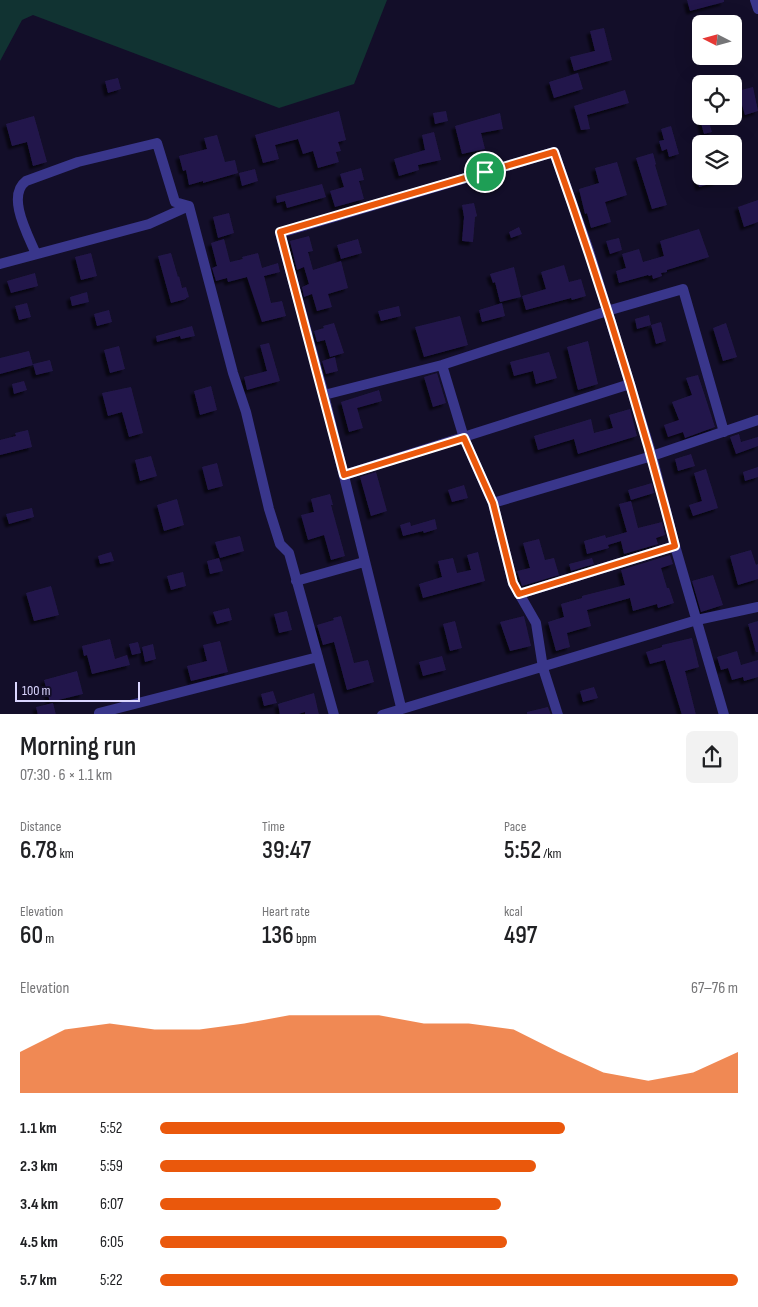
<!DOCTYPE html>
<meta charset="utf-8">
<style>
:root{--surface:#fff;--page:#f2f2f2;--text:#202124;--muted:#757577;--accent:#ea580c}
body{margin:0;font-family:"Sofia Sans Condensed",sans-serif;background:var(--page);color:var(--text);height:100vh;display:flex;flex-direction:column;font-size:19px;white-space:nowrap}
*{box-sizing:border-box;margin:0}
p{font-size:16px;color:var(--muted)}
.icon{flex:none;width:28px;height:28px;fill:none;stroke:currentColor;stroke-width:2;stroke-linecap:round;stroke-linejoin:round}
.map{position:relative;height:714px;overflow:hidden}
.panel{display:flex;flex-direction:column;background:var(--surface);flex:1}
.panel>*{flex:none}
.needle{width:32px;rotate:276deg}
.controls{position:absolute;left:692px;top:15px;display:grid;gap:10px}
.controls a{display:grid;place-items:center;width:50px;height:50px;border-radius:8px;background:var(--surface);box-shadow:0 5px 20px #0002;font-size:25px}
.scale{position:absolute;left:15px;bottom:12px;width:125px;box-sizing:border-box;padding-left:5px;border:2px solid #dbd6ff;border-top:0;font-size:14px;line-height:18px;white-space:nowrap;color:#dbd6ff;-webkit-text-stroke:4px #130e29;paint-order:stroke}
.pin{position:absolute;display:grid;place-items:center;width:42px;height:42px;color:#fff;margin:-21px;border:2px solid #fff;border-radius:50%;box-shadow:0 1px 5px #0007}
.round{display:grid;place-items:center;flex:none;width:52px;height:52px;border-radius:8px;background:var(--page)}
.head{display:flex;align-items:center;justify-content:space-between;height:85px;padding:0 20px}
h1{font-size:28px;font-weight:600;line-height:38px}
.figures{display:grid;grid-template-columns:repeat(3,1fr);gap:8px;height:85px;padding:5px 20px}
.figures div{display:grid;align-content:center}
.figures b{font-size:25px;font-weight:600}
.figures small{font-size:14px;font-weight:400}
.figures p{font-size:14px}
.chart{height:140px;padding:10px 20px}
.chart p{display:flex;justify-content:space-between}
.chart svg{width:100%;height:90px;margin-top:5px;fill:var(--accent);opacity:.7}
ul{padding:0 20px;list-style:none;font-size:16px}
li{display:grid;grid-template-columns:80px 60px 1fr;align-items:center;height:38px}
li i{height:12px;border-radius:6px;background:var(--accent)}
.map>svg:first-child{display:block}
.green{fill:#113332}
.building{fill:#23194b;filter:url(#shadow)}
.lines{fill:none;stroke-linecap:round;stroke-linejoin:round}
.minor{stroke:#39368b;stroke-width:10}
.route-casing{stroke:#fff;stroke-width:10}
.route{stroke:#ea580c;stroke-width:6}
</style>
<div class="map">
<svg width="758" height="715" viewBox="0 0 758 715">
<defs>
<filter id="shadow"><feDropShadow dx="-3.5" dy="3.5" stdDeviation="1" flood-color="#0009"/></filter>
</defs>
<rect width="100%" height="100%" fill="#130e29"/>
<path class="green" d="M0,0H387L354,84L279,108L33,15L22,20L0,61Z"/>
<path class="building" d="M687,0H724V2L690,11Z
M604,28L612,60L574,71L570,57L595,51L590,31Z
M578,73L583,89L554,98L549,82Z
M118,78L121,89L108,93L105,81Z
M753,87L758,111L745,115L738,91Z
M625,90L629,103L587,115L590,129L581,130L574,106Z
M339,111L346,140L338,142L341,151L336,152L339,162L318,168L313,151L303,154L298,139L275,145L279,159L263,163L255,135Z
M446,111L448,121L435,124L433,113Z
M500,113L503,129L481,133L485,149L462,154L455,126Z
M34,116L47,162L33,166L27,142L12,146L6,124Z
M699,116H707L712,132L704,134Z
M671,126L679,154L669,157L667,149L662,151L659,141L664,140L661,129Z
M434,132L441,160L418,165L419,170L399,176L394,159L425,150L422,135Z
M217,135L225,162L235,160L238,173L203,183V181L189,185L186,170L183,171L179,156L207,149L204,138Z
M653,153L656,164L655,165L667,205L652,209L636,158Z
M617,162L627,195L605,202L611,222L591,228L587,213L585,214L579,189L599,183L595,168Z
M361,168L364,180L359,181L364,199L335,207L330,191L344,187L340,174Z
M255,169L258,181L242,186L239,173Z
M696,176H715L717,182L699,187Z
M322,184L326,197L287,208L285,201L277,203L276,196Z
M758,200V222L744,227L738,207Z
M474,203L477,216L475,217L473,242L462,241L464,217L462,205Z
M229,213L234,233L218,238L213,217Z
M519,227L522,234L511,238L509,232Z
M699,229L709,257L667,270V272L661,273L662,276L653,279L652,275L649,276L648,275L619,283L616,271L626,268L622,254L639,249L643,262L664,256L660,241Z
M309,236L313,251L308,252L313,270L341,261L348,288L328,294L332,307L317,311L312,294L304,297L302,287L309,284L304,267L297,270L290,241Z
M619,238L622,250L610,254L606,241Z
M224,239L230,262L243,259L242,257L258,253L262,268L278,263L280,272L264,276L271,303L282,301L286,316L262,322L247,277L228,282L227,278L216,281L212,268L217,266L211,243Z
M358,239L362,253L341,259L337,245Z
M91,253L97,276L81,280L75,257Z
M171,253L178,277L179,276L182,288L186,287L189,297L186,298V299L171,303L158,256Z
M564,265L569,282L581,279L586,296L572,300L571,298L526,310L522,296L546,289L541,272Z
M514,267L521,297L500,302L495,282L493,283L490,274Z
M35,273L38,286L11,293L7,281Z
M87,292L89,302L72,306L70,297Z
M27,303L31,317L19,320L15,306Z
M502,303L505,316L482,322L479,310Z
M399,306L401,316L381,321L378,311Z
M109,310L112,322L97,326L94,314Z
M649,315L651,325L637,329L635,319Z
M460,316L468,345L424,357L415,327Z
M661,322L666,341L656,344L651,325Z
M334,323L344,353L330,357L325,340L317,342L314,331L324,328L323,326Z
M726,323L737,357L723,361L713,328Z
M192,326L195,336L181,339L180,336L157,342L156,336Z
M588,341L598,384L578,390L567,347Z
M269,343L280,381L247,390L244,377L267,371L260,345Z
M119,346L125,369L110,373L104,350Z
M29,351L33,365L0,374V358Z
M549,352L557,378L536,384L533,371L514,376L510,362Z
M335,357L338,371L326,374L322,361Z
M50,360L53,371L36,375L33,364Z
M437,373L446,403L433,407L424,377Z
M698,375L715,427L685,438L683,432L668,437L664,425L679,420L672,402L692,395L686,378Z
M24,381L27,390L14,394L12,384Z
M211,386L217,410L200,415L194,391Z
M131,387L143,433L129,437L122,412L108,416L102,393Z
M379,390L382,401L357,408L363,428L349,432L341,402Z
M630,409L637,436L578,454L574,439L538,450L534,436L591,419L594,433L613,428L609,415Z
M28,430L32,447L0,455V440L16,436L15,433Z
M739,434L741,442L758,437V446L736,454L730,437Z
M691,454L695,466L678,471L675,459Z
M151,456L157,476L140,481L135,460Z
M217,463L223,486L208,490L202,467Z
M758,467V477L745,481L743,472Z
M706,469L718,508L693,516L689,505L702,501L694,473Z
M376,472L387,511L371,516L360,477Z
M652,483L654,493L631,500L628,490Z
M464,485L468,498L452,502L448,490Z
M330,494L333,505H331L345,556L331,560L324,535L308,540L301,515L314,512L311,499Z
M177,499L184,525L164,531L157,505Z
M631,501L638,528L662,522L665,535L656,538L658,544L624,554L621,541L608,545L609,548L587,554L584,541L605,535L606,538L627,532L619,504Z
M32,508L34,517L9,524L6,514Z
M435,519L437,529L424,533L423,531L403,536L400,525L410,522L411,526Z
M240,536L244,551L220,558L215,542Z
M539,539L545,560L554,558L559,575L522,586L517,571L530,568L523,543Z
M751,550L756,565L758,564V579L738,585L730,556Z
M111,552L114,561L100,564L98,556Z
M478,552L485,581L423,598L419,584L442,577L438,561L453,558L457,573L471,570L467,555Z
M670,555L673,564L661,568L667,588H669L674,603L658,608L657,604L633,611L630,598L587,610L591,626L567,633L570,647L556,651L548,622L564,617L561,604L582,598V596L625,585L621,570Z
M219,558L223,571L210,574L207,561Z
M592,558L594,564L571,571L569,564Z
M183,572L186,586L171,590L167,576Z
M713,575L723,605L701,612L692,581Z
M51,586L59,615L34,621L26,593Z
M229,608L232,620L217,624L213,612Z
M287,611L292,630L279,633L274,614Z
M341,616L354,663L368,660L374,682L347,690L334,642L323,645L317,625L334,620L333,618Z
M524,616L531,646L510,651L500,622Z
M455,621L462,648L450,651L443,624Z
M758,621V652H756L748,624Z
M692,638L699,667L685,671L696,715H682L665,660L650,664L646,652L662,647V645Z
M110,639L115,659L127,655L130,665L92,674L87,655L84,656L82,646Z
M220,641L228,672L191,681L187,666L207,661L203,645Z
M138,642L141,653L132,655L129,644Z
M153,644L156,659L145,662L142,647Z
M737,651L741,665L758,660V677L744,681L743,677L732,680L728,668L721,670L717,657Z
M442,656L446,670L423,676L419,662Z
M77,671L83,694L50,702L44,680Z
M594,687L598,698L583,702L580,691Z
M273,691L277,703L264,706L261,694Z
M314,693L319,715H305V712L295,715H280L278,704Z
M53,703L56,715H38L36,707Z
M548,707L551,715H527V712Z"/>
<g class="lines">
<path class="minor" d="M755,0L758,9
M36,254C28,235 6,196 26,181L78,162L157,143L175,202L189,206L233,373L246,412L269,509L280,544L289,553L334,715
M0,264L149,224L189,206
M442,365L464,438L493,503L513,583L536,623L543,668L558,715
M324,395L442,365L607,311L683,289L724,432
M344,475L630,384
M493,503L652,456L758,420
M296,581L364,562
M519,594L675,546
M401,707L324,395L280,233L554,152L589,251L652,456L675,546L724,715
M99,713L318,657
M382,715L697,620L758,607"/>
</g>
<g class="lines">
<g class="route-casing">
<path id="route" d="M554,152C600,282 641,413 675,546L519,594L513,583L493,503L464,438L344,475L280,232Z"/>
</g>
<use href="#route" class="route"/>
</g>
</svg>
<div class="controls">
<a><svg class="needle" viewBox="-14 -14 28 28"><path d="M0-13l5 13h-10z" fill="#e53935"/><path d="M0 13l5-13h-10z" fill="#757577"/></svg></a>
<a><svg class="icon" aria-label="locate" viewBox="0 0 24 24"><circle cx="12" cy="12" r="6"/><path d="M12 2v4M12 18v4M2 12h4M18 12h4"/></svg></a>
<a><svg class="icon" aria-label="layers" viewBox="0 0 24 24"><path d="M12 4l9 5-9 5-9-5zM3 14l9 5 9-5"/></svg></a>
</div>
<div class="scale">100 m</div>
<div class="pin" style="left:485px;top:172px;background:#1e9e55"><svg class="icon" aria-label="arrive" viewBox="0 0 24 24"><path d="M6 21V4h12l-3 4 3 4H6"/></svg></div>
</div>
<section class="panel">
<div class="head"><div><h1>Morning run</h1><p>07:30 · 6 × 1.1 km</p></div><a class="round"><svg class="icon" aria-label="share" viewBox="0 0 24 24"><path d="M12 15V3M7 8l5-5 5 5M5 13v7h14v-7"/></svg></a></div>
<div class="figures">
<div><p>Distance</p><b>6.78<small> km</small></b></div>
<div><p>Time</p><b>39:47</b></div>
<div><p>Pace</p><b>5:52<small> /km</small></b></div>
</div>
<div class="figures">
<div><p>Elevation</p><b>60<small> m</small></b></div>
<div><p>Heart rate</p><b>136<small> bpm</small></b></div>
<div><p>kcal</p><b>497</b></div>
</div>
<div class="chart"><p><span>Elevation</span>67–76 m</p>
<svg viewBox="0 0 160 44" preserveAspectRatio="none"><path d="M0 44V24L10 13L20 10L30 13L40 13L50 10L60 6L70 6L80 6L90 10L100 10L110 13L120 24L130 34L140 38L150 34L160 24V44z"/></svg>
</div>
<ul>
<li><b>1.1 km</b>5:52<i style="width:70%"></i></li>
<li><b>2.3 km</b>5:59<i style="width:65%"></i></li>
<li><b>3.4 km</b>6:07<i style="width:59%"></i></li>
<li><b>4.5 km</b>6:05<i style="width:60%"></i></li>
<li><b>5.7 km</b>5:22<i style="width:100%"></i></li>
</ul>
</section>
